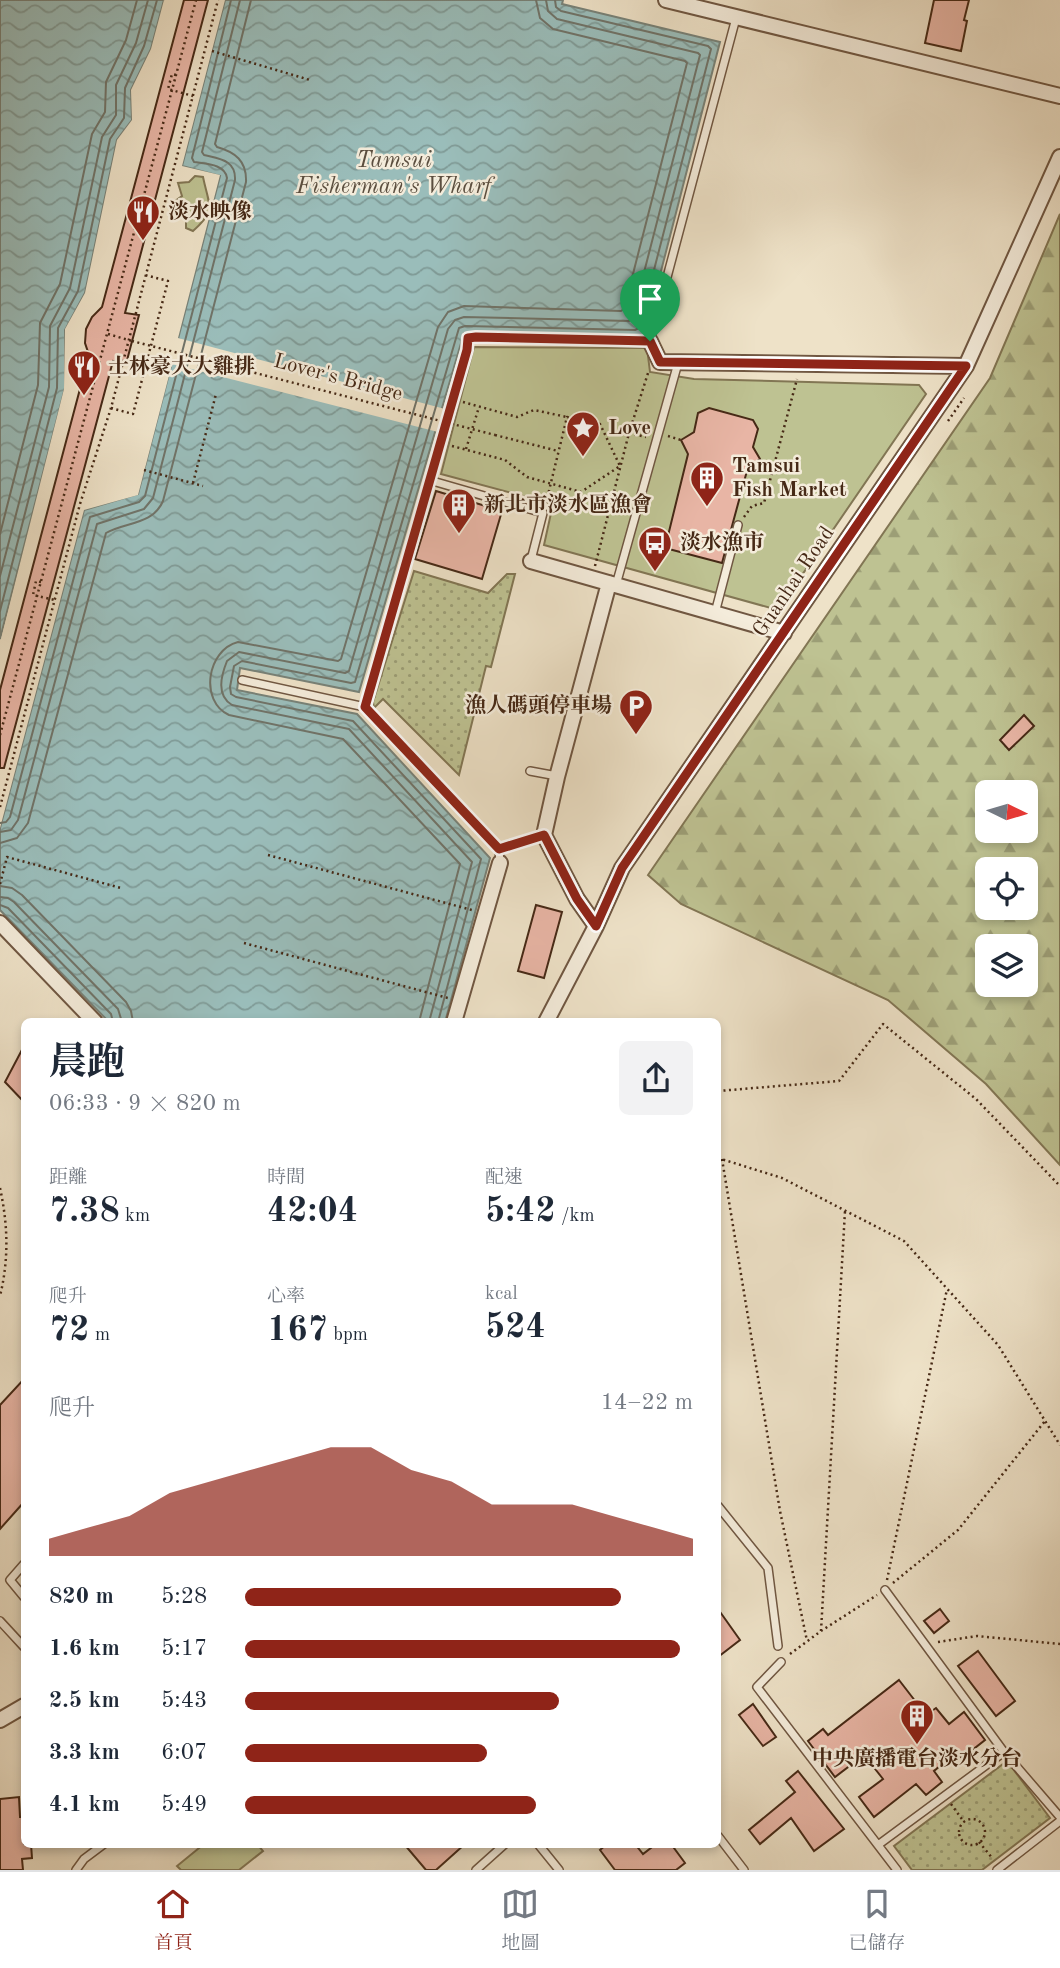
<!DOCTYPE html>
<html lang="zh-TW">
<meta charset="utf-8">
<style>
:root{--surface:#fff;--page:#f2f2f3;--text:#1f2937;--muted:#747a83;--line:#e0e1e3;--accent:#8f2418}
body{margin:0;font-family:"Old Standard TT","Noto Serif TC",serif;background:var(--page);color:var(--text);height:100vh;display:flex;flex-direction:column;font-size:26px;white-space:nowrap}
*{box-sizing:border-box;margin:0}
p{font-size:23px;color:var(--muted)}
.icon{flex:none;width:38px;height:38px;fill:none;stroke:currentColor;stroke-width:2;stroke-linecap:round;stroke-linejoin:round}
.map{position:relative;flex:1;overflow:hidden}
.details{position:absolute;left:21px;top:1018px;width:700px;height:830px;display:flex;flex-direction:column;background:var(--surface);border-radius:10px;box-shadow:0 4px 10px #0003}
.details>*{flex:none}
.needle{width:46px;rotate:95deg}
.tools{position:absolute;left:975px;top:780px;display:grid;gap:14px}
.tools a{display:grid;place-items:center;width:63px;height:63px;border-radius:10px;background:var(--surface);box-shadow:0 4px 10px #0003;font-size:35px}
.pin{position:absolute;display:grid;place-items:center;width:60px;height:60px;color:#fff;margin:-72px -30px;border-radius:50% 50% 50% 0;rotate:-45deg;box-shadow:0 0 7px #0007}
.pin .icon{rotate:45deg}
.round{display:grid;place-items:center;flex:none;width:74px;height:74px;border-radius:10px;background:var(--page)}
.headline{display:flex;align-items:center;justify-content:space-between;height:119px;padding:0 28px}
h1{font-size:38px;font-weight:700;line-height:52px}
.metrics{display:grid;grid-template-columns:repeat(3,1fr);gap:10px;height:119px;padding:7px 28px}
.metrics div{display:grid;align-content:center}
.metrics b{font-size:35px;font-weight:700}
.metrics small{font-size:19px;font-weight:400}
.metrics p{font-size:19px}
.chart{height:196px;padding:14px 28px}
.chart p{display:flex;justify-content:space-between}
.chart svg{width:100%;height:126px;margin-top:7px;fill:var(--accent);opacity:.7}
ul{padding:0 28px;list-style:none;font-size:23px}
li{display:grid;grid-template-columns:112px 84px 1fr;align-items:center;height:52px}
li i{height:18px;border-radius:9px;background:var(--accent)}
.tabs{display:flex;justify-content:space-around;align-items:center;height:98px;border-top:2px solid var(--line);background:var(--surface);font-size:19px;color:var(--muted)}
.tabs a{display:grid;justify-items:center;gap:4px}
.tabs .on{color:var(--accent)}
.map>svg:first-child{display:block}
.grass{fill:url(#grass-dots);stroke:#827654;stroke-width:2}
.forest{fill:url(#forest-firs);stroke:#827654;stroke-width:2;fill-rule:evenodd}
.park{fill:#bec292;stroke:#827654;stroke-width:2}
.water{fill:url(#water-waves);stroke:#788278;stroke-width:2}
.pier{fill:#eee2c8}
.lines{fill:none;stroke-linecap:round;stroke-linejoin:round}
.shore{stroke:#707368;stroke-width:2}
.building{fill:#e8b5a5;stroke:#462916;stroke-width:2}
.service-casing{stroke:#705742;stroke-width:10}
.minor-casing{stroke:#705742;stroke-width:18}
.path{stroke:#462916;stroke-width:2.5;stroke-dasharray:2 3.5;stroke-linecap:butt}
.service{stroke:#f4ecdb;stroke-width:7}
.minor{stroke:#f4ecdb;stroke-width:14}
.path-bridge{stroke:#462916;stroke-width:2.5;stroke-dasharray:2 3.5;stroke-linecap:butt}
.route-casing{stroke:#fff;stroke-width:14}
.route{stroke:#8f2418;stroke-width:9}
.labels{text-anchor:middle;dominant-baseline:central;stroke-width:5;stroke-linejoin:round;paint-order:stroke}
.poi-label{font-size:21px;font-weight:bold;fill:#462916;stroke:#f4ecdb;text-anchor:start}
.street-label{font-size:21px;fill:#462916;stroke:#f4ecdb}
.water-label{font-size:23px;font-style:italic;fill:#5b4e3f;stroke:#f4ecdb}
</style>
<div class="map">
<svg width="1060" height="1870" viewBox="0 0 1060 1870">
<defs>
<pattern id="grass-dots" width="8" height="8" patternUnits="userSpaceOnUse" patternTransform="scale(1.75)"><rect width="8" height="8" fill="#bec292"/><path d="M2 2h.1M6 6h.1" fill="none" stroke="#9c9e76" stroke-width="1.8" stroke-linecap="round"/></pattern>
<pattern id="forest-firs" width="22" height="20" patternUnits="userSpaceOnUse" patternTransform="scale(1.75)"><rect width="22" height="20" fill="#bec292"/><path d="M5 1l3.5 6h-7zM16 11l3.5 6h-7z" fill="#9c9e76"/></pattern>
<pattern id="water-waves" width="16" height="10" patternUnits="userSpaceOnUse" patternTransform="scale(1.75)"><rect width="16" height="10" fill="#9abdba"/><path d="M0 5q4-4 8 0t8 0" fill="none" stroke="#7f9a96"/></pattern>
</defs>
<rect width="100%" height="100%" fill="#eee2c8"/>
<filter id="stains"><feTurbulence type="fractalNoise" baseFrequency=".00286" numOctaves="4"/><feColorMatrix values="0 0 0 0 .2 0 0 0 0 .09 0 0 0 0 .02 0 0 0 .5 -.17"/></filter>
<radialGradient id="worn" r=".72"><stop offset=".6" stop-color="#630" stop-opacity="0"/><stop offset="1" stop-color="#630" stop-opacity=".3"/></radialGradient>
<path class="grass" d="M414,571L488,593L507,574H515L491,667L486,666L459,775L383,699L374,708L373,702Z
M1007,1761L1050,1818L982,1870H912L894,1846Z"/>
<path class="forest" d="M1060,214V1165L986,1084L888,1000L681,904L648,875L990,378ZM987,793H1026V831H987ZM987,870H1026V908H987ZM987,947H1026V985H987Z"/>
<path class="park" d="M195,176L203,177C209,206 217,210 193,231L186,228V211L177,205L175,201L182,196L178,183L189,182Z
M474,347L647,348L650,372L694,379L919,385L926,394L778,610L544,545L553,504L441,474Z
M204,1844L258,1845L263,1851L239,1870H181L177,1866Z"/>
<path class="water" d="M0,0H164L151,49L131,90L132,120L117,140L85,293L65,330V388L0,639Z
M225,0H563L562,4L720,42L644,337L464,333L359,692L240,668L237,690L357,714L490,858L445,1022H109L0,910V828L84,510L138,494L220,176L182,166Z"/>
<path class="pier" d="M164,0L167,1L154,50L135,91V121L120,142L88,295L68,330V389L3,640L0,643L64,389L65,329L85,293L117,140L132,120L131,90L151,49Z
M221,0H225L182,166L220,175L178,338L445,409L438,432L172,364L138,495L84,510L0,828V815L81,509L135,492L216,178L181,169L179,166Z"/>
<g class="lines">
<path class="shore" d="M0,534L38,385L40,323L60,284L92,134L105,112L106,82L126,40L137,0
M0,576L49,387L50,326L70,288L102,137L116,115V85L136,43L148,0
M0,611L57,388L58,328L78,291L110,139L124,118L125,88L144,46L157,0
M0,823L6,822L10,817L90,517L139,502L145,496L227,178C225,164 206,164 194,162L192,158L231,0
M0,832L11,830L18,820L97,524L144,509L153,498L235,180C236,160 220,159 204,155L202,152L240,0
M0,843L17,838L28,823L106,533C125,522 153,525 163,501L246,182C247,161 235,152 217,147L215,144L251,0
M0,886L12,888L22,895L126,1002L131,1011L133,1022
M0,897L8,898L14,902L118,1009L122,1022
M0,905L8,908L111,1014L113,1022
M419,1022L460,864L343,739L229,715C199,701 207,650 238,642L338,661L341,659L438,327L448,312L464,306L621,311L624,309L687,63L685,61L553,29L540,18L536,0
M429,1022L472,862L349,729L232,705C216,695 221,676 227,661L239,652L345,673L349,671L448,329L455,320L464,317L629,321L632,319L700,55L698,53L557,19L548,11L546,0
M438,1022L481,859L353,721L236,697L231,694L230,687L234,666L242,661L351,683L355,682L459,328L465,326L635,330L639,328L711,49L708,46L561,11L556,7L555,0"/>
</g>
<path class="building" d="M184,0H208L125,313L139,315L126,364L113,361L4,768H0V690L89,355L85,343L86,329L92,317L102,307Z
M934,0H969L964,20L967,21L961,51L925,43Z
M709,408L753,420L758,429L753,447L760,459L748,467L722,563L665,548L688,454L681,440L694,432L698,413Z
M436,491L502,511L482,579L415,559Z
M1024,715L1034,726L1009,750L1000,740Z
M536,905L562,912L544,978L518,971Z
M24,1046V1102L5,1082Z
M24,1379V1502L0,1529V1405Z
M718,1609L740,1640L718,1657Z
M940,1609L949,1621L934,1633L924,1621Z
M978,1651L1015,1701L996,1716L958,1666Z
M899,1680L926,1715L936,1708L949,1724L964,1712L985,1740L962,1758L957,1752L934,1771L942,1782L926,1795L916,1784L874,1817L859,1797L883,1779L864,1755L835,1777L808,1741L823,1729L828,1735Z
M753,1704L776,1737L763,1746L739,1715Z
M798,1771L844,1829L814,1851L791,1818L760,1844L749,1830L795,1792L786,1781Z
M19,1797L20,1817H24V1844H31L32,1858L22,1859L23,1870H0V1799Z
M404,1844H465L436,1870H426Z
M607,1844H635L643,1854L656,1844H671L685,1863L676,1870H615L600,1850Z"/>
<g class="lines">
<g class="service-casing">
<path id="service" d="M429,480L543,513L531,560
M616,585L678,363
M715,613L738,525
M242,680L365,707L499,849L500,863
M365,707L467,350L468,338L650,341L736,18
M530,771L557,776
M499,849L544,835
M718,1506L768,1568L778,1646
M24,1564L10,1580L24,1597
M885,1590L1004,1752L1060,1817
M0,1621L24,1647
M781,1662L757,1687L897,1870
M718,1836L744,1870
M538,1844L559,1870
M878,1845L1004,1752
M76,1870L84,1859L104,1844
M476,1870L505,1844
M997,1870L1060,1821"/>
</g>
<g class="minor-casing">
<path id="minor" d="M666,0L1060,96
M650,341L660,362L966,366
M531,561L784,633
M0,923L95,1022
M596,926L577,899L544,835L557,777L609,583
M454,1022L500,863
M546,1022L596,926L622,868L966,366L1060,157
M0,1720L24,1706"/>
</g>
<path class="path" d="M212,51L310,80
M176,75L172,74L168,89L193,96
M108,334L132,341
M463,402L517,417L534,410L567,417
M111,408L133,414L168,281L145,275
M948,421L964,398
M629,433L646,437
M495,435L558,451
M668,436L681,440
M452,446L505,460L527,477L581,492L620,466L600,424L567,417C560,446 553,474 546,503
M466,449L479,407
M144,470L203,486
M193,483L216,394
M744,517L752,506L764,503L797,379
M595,566L629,433L649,370
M41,582L36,581L33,595L55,600
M0,735L196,0
M0,807L80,504L111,408L218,0
M268,855L472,910
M0,884L7,857L121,888
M244,943L448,998
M718,1091L839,1081L883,1024L976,1099L1060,1186
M718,1158L782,1178L904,1241L998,1345L1060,1445
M722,1159L780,1511L807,1641
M0,1188C8,1225 9,1259 0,1296
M887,1580L947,1289
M893,1583L958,1530L1045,1421
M821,1631L845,1211
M938,1642L977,1636L1060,1644
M790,1654L821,1631L877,1595
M951,1804L964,1822
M959 1832a13 13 0 1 1 26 0a13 13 0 1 1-26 0Z
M979,1842L993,1859"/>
<use href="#service" class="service"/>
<use href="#minor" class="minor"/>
<path class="path-bridge" d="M132,341L495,435"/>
</g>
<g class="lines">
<g class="route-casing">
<path id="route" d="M476,337L650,341L660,362L966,366L622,868L596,926L577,899L544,835L499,849L365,707L467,350L468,338Z"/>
</g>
<use href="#route" class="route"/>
</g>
<defs>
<g id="restaurant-pin" transform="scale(1.75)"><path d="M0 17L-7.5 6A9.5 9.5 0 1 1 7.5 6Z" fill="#8f2418" stroke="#f4ecdb"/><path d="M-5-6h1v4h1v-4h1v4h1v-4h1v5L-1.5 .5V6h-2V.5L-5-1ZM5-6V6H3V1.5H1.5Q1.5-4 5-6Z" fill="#fff"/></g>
<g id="sight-pin" transform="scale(1.75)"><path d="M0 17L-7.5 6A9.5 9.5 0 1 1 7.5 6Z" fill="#8f2418" stroke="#f4ecdb"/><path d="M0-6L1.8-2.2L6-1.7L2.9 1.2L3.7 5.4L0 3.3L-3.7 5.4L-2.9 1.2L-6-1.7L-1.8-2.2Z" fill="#fff"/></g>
<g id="building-pin" transform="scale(1.75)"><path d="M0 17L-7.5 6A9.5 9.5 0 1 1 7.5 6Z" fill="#8f2418" stroke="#f4ecdb"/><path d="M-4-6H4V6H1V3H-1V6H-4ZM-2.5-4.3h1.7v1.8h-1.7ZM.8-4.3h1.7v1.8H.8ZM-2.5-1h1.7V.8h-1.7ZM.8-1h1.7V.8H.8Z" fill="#fff"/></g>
<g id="bus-pin" transform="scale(1.75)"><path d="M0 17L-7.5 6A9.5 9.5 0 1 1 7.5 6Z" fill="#8f2418" stroke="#f4ecdb"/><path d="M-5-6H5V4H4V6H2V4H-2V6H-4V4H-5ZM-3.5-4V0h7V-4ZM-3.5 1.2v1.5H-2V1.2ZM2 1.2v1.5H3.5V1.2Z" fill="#fff"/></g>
<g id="parking-pin" transform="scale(1.75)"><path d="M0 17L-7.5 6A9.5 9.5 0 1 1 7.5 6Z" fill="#8f2418" stroke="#f4ecdb"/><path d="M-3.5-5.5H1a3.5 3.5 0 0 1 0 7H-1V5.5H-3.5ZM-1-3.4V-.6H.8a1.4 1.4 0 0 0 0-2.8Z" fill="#fff"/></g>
</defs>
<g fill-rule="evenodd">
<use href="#restaurant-pin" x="143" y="212"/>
<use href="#restaurant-pin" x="84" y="367"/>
<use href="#sight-pin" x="583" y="428"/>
<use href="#building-pin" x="707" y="478"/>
<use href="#building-pin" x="459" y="505"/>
<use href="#bus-pin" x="655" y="543"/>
<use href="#parking-pin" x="636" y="706"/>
<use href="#building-pin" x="917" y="1716"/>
</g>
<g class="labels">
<g class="poi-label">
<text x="168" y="212">淡水映像</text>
<text x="108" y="367">士林豪大大雞排</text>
<text x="608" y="428">Love</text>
<text x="732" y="466">Tamsui<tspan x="732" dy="24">Fish Market</tspan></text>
<text x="484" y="505">新北市淡水區漁會</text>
<text x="680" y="543">淡水漁市</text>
<text x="612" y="706" text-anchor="end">漁人碼頭停車場</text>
<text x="917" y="1759" text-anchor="middle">中央廣播電台淡水分台</text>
</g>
<g class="street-label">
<text transform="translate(338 378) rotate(15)">Lover's Bridge</text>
<text transform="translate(794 582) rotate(-56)">Guanhai Road</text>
</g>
<g class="water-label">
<text x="394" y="160">Tamsui<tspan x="394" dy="26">Fisherman's Wharf</tspan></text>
</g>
</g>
<rect width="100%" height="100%" filter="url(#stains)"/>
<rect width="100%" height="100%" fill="url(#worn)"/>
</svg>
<div class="tools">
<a><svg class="needle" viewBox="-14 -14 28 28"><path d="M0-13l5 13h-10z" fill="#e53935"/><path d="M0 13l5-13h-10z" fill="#747a83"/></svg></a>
<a><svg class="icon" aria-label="locate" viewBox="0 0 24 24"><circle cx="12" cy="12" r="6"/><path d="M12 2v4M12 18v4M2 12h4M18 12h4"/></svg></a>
<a><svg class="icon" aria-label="layers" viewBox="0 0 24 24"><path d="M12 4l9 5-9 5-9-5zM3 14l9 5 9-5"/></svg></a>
</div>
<div class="pin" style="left:650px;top:341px;background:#1e9e55"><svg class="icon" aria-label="arrive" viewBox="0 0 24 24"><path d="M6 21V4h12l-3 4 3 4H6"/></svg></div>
<section class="details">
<div class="headline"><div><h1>晨跑</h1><p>06:33 · 9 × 820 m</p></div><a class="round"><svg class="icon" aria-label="share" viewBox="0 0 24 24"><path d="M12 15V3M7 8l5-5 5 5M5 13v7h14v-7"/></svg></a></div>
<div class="metrics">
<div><p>距離</p><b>7.38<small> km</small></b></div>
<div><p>時間</p><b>42:04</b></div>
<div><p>配速</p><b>5:42<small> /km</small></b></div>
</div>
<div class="metrics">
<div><p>爬升</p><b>72<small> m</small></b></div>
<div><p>心率</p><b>167<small> bpm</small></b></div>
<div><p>kcal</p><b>524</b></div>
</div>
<div class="chart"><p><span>爬升</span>14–22 m</p>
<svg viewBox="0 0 160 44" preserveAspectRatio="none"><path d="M0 44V38L10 34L20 30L30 22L40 18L50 14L60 10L70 6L80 6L90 14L100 18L110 26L120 26L130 26L140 30L150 34L160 38V44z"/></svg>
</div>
<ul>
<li><b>820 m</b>5:28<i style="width:84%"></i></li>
<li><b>1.6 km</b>5:17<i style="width:97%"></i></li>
<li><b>2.5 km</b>5:43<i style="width:70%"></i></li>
<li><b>3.3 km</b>6:07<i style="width:54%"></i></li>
<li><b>4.1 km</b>5:49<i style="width:65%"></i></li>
</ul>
</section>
</div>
<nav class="tabs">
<a class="on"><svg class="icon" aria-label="home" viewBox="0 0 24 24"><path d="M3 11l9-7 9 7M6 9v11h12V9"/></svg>首頁</a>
<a><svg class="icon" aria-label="map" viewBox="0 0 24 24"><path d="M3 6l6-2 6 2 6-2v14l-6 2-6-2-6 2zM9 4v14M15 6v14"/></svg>地圖</a>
<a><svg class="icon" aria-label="saved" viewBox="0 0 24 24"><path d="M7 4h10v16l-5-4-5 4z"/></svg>已儲存</a>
</nav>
